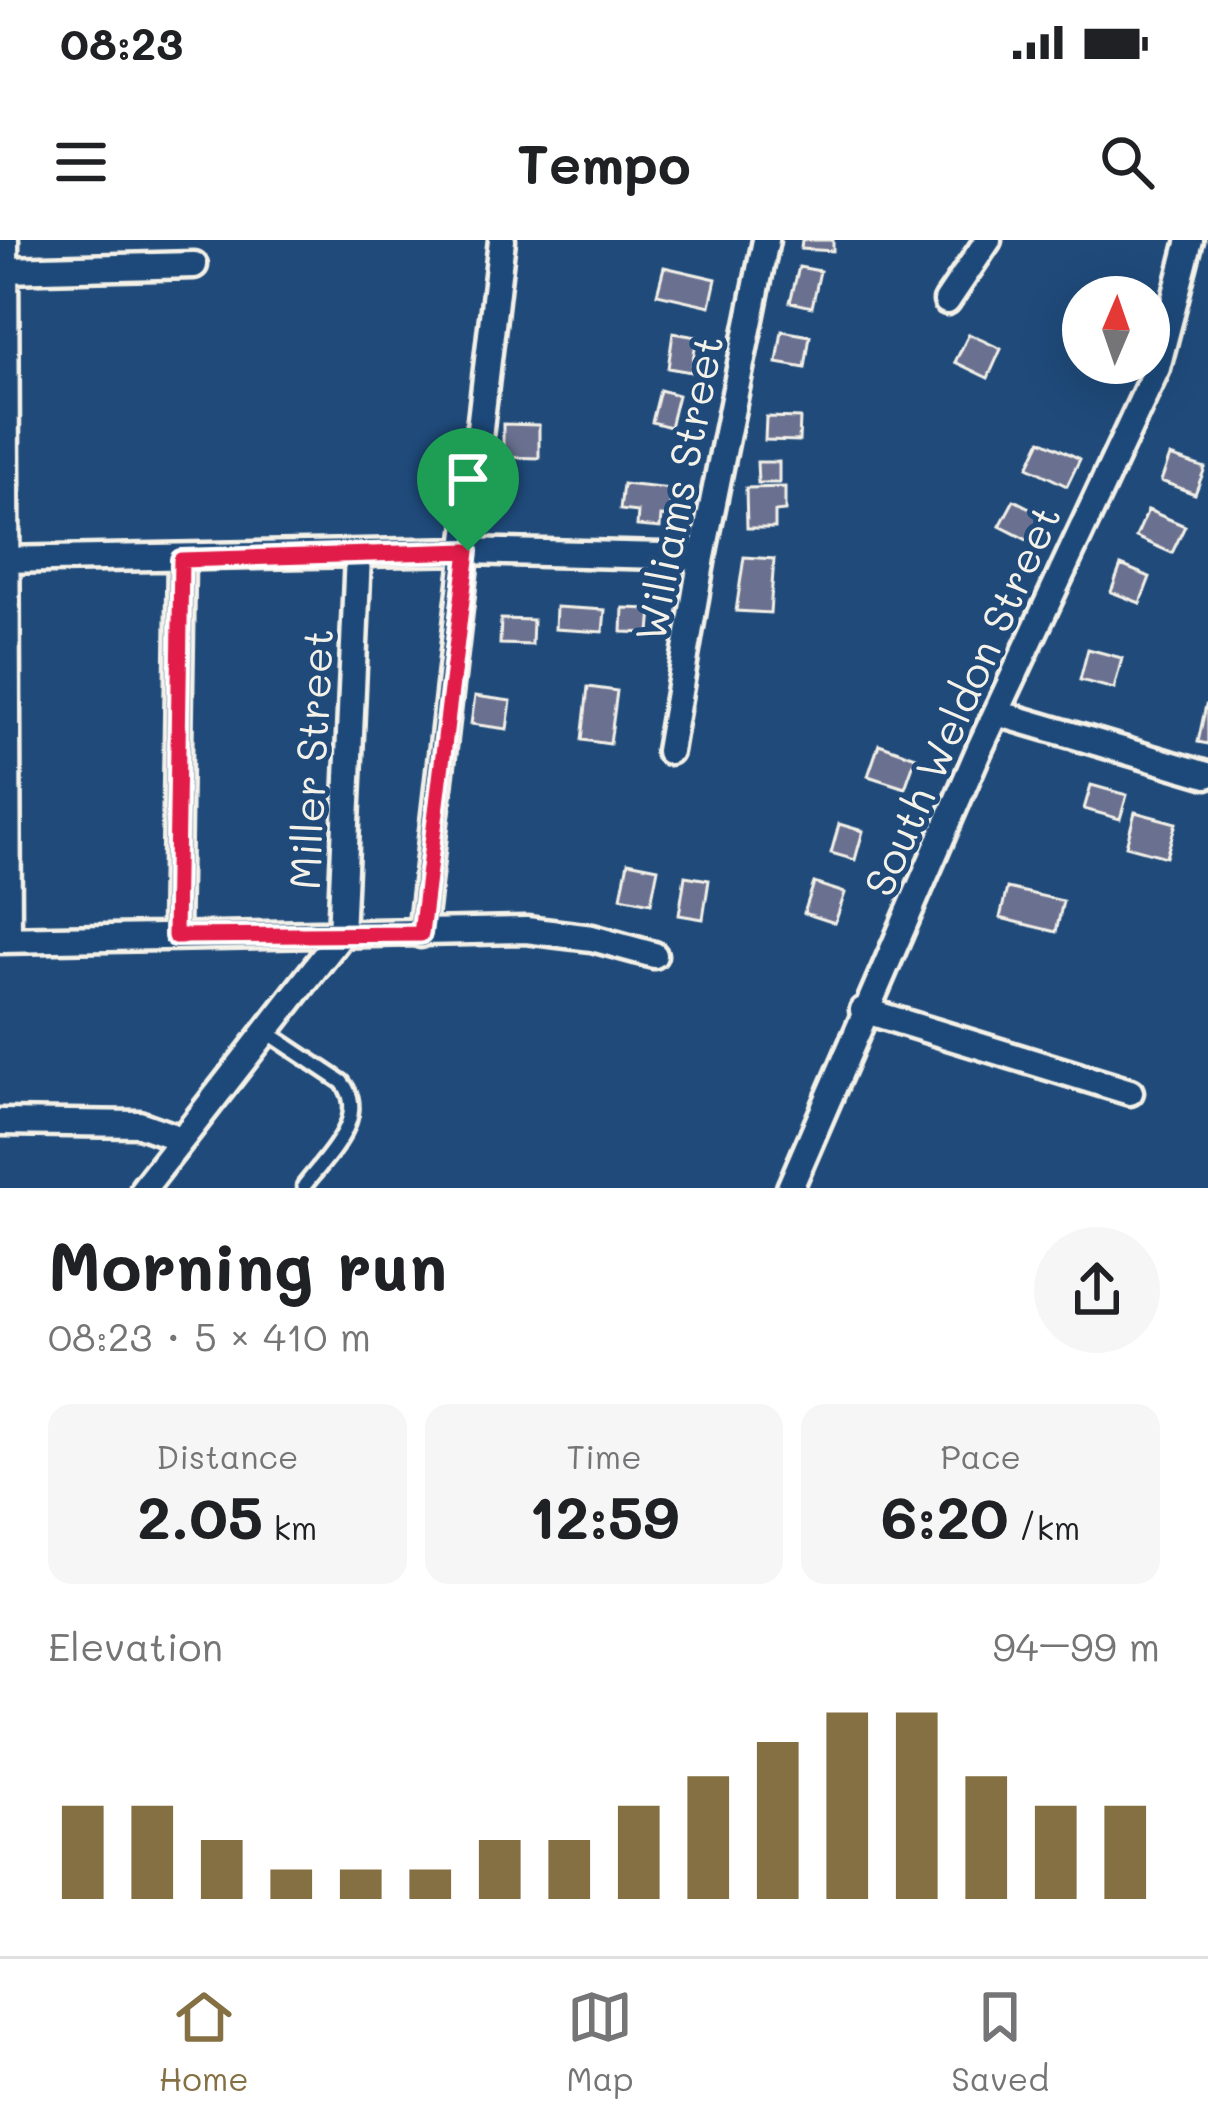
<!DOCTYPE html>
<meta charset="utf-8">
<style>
:root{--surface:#fff;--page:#f6f6f6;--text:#202124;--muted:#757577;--line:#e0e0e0;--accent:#847042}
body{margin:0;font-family:Mali,sans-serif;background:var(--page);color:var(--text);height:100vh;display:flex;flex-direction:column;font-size:45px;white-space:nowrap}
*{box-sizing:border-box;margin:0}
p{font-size:39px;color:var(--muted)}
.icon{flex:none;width:66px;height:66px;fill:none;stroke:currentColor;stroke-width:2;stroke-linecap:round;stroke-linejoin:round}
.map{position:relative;height:948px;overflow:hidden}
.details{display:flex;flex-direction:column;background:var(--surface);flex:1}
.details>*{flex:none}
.needle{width:78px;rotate:2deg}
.fabs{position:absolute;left:1062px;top:36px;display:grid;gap:24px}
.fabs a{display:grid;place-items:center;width:108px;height:108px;border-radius:50%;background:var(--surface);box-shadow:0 12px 48px #0002;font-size:60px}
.pin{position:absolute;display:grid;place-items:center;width:102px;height:102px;color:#fff;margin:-123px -51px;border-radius:50% 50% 50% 0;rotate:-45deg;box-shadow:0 0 12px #0007}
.pin .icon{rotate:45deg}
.round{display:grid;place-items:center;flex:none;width:126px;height:126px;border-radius:63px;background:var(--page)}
.headline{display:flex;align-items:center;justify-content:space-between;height:204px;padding:0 48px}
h1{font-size:66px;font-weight:700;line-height:90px}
.metrics{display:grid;grid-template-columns:repeat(3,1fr);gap:18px;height:204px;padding:12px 48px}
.metrics div{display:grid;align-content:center;border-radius:24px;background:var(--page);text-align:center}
.metrics b{font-size:60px;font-weight:700}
.metrics small{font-size:33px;font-weight:400}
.metrics p{font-size:33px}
.chart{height:336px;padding:24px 48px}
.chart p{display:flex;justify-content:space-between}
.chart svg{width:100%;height:216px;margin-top:12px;stroke:var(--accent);stroke-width:6}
.status{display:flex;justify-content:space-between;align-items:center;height:84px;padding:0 60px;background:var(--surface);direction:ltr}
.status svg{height:33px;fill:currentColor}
header{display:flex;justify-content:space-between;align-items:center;height:156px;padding:0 48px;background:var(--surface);font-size:54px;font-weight:700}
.tab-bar{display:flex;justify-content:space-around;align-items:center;height:168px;border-top:3px solid var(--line);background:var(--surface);font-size:33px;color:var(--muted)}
.tab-bar a{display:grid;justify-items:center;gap:6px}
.tab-bar .current{color:var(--accent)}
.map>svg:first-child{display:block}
.building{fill:#6a7190;stroke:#f4f1e8;stroke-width:3}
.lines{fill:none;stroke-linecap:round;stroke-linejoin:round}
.lane-casing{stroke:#f4f1e8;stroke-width:21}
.street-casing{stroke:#f4f1e8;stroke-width:33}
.lane{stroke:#1f4a7a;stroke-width:12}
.street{stroke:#1f4a7a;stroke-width:24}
.route-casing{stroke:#fff;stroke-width:24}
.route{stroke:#e11d48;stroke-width:15}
.labels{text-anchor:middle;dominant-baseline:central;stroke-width:10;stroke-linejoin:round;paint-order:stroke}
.street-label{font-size:42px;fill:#f4f1e8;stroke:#1f4a7a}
</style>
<div class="status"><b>08:23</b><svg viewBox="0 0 49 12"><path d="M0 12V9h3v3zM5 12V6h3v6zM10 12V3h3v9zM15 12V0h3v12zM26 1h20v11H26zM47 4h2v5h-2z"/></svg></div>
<header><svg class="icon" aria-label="menu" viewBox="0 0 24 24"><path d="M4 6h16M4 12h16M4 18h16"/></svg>Tempo<svg class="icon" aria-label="search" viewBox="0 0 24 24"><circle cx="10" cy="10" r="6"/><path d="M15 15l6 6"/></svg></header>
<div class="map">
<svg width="1208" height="948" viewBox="0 0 1208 948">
<rect width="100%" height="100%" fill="#1f4a7a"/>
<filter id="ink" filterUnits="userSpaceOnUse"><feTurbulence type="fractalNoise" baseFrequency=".00833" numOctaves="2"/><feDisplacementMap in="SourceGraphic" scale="24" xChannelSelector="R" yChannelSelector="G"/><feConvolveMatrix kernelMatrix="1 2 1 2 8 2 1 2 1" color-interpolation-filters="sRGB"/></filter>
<g filter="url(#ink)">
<path class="building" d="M802,0H833V11L801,9Z
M664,27L716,39L710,66L657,54Z
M799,27L820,31L812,67L790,62Z
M782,91L810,96L805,128L777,123Z
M673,93L697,97L691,132L668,128Z
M969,94L1001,109L988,138L955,122Z
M660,150L678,155L670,187L652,182Z
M766,177L800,178L799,201L765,200Z
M503,184L539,185V218L503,217Z
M1041,200L1080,219L1067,246L1028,227Z
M1170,216L1205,228L1195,254L1161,241Z
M757,222H779V243H758Z
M623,244L672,249L669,277L661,276L660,288L637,286L638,272L620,270Z
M785,247V271L775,272V288H747L746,248Z
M1014,260L1045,276L1031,302L1000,286Z
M1148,270L1185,286L1172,313L1136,297Z
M744,317L774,319L770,373L736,371Z
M1121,325L1150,337L1140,363L1111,352Z
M556,367L605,370L603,392L555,389Z
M623,368L652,369L650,393L622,392Z
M501,379L533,380L532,405L500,404Z
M1088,409L1122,418L1114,449L1080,440Z
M588,447L617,451L610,504L582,500Z
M475,456L511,461L507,489L471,484Z
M1206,465H1208V504L1198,502Z
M879,504L916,517L905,548L868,536Z
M1091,545L1127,555L1120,579L1084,569Z
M1135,572L1176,583L1166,617L1126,606Z
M839,584L863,591L855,620L831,613Z
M628,622L658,628L651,663L621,657Z
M685,636L709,640L703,679L679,675Z
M814,643L845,653L835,683L804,673Z
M1007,648L1063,661L1056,692L1000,678Z"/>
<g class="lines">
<g class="lane-casing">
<path id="lane" d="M267,792L342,842C371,877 325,918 304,946"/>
</g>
<g class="street-casing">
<path id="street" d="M5,0L8,700
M5,30L194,25
M947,61L988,0
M0,320L468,311L702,317
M997,473L1207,535
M669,511L702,317L766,0
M421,694L502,0
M175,696L181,319
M0,700L526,690L592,698L654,715
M863,770L1130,852
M0,882L139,884L181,899
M144,948L341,695L358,315
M790,948L979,510L1157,128L1190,0"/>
</g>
<use href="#lane" class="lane"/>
<use href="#street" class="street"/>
</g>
</g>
<g class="lines" filter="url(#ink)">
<g class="route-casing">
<path id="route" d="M468,311L421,694L175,696L181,320Z"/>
</g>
<use href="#route" class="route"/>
</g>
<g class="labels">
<g class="street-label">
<text transform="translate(678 248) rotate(-79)">Williams Street</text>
<text transform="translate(961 460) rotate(-66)">South Weldon Street</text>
<text transform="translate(310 519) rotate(-87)">Miller Street</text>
</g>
</g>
</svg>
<div class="fabs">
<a><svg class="needle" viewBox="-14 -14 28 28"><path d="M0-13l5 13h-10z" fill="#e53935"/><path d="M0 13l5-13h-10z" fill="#757577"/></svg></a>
</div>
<div class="pin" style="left:468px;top:311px;background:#1e9e55"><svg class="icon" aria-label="arrive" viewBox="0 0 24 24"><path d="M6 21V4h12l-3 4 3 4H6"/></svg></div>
</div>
<section class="details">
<div class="headline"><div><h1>Morning run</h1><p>08:23 · 5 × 410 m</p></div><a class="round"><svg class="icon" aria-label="share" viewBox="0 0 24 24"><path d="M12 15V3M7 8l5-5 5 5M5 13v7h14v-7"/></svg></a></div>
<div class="metrics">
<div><p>Distance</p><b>2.05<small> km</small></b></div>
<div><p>Time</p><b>12:59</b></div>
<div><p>Pace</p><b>6:20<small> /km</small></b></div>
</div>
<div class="chart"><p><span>Elevation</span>94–99 m</p>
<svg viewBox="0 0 160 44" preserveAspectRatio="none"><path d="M5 44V25M15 44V25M25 44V32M35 44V38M45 44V38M55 44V38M65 44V32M75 44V32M85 44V25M95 44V19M105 44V12M115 44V6M125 44V6M135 44V19M145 44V25M155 44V25"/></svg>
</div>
</section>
<nav class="tab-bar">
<a class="current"><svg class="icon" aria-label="home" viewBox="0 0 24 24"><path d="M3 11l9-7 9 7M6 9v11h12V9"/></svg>Home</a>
<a><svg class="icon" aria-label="map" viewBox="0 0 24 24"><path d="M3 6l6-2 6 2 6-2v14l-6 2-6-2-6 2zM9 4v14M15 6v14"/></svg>Map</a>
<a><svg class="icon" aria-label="saved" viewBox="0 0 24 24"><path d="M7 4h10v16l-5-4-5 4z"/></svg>Saved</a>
</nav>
